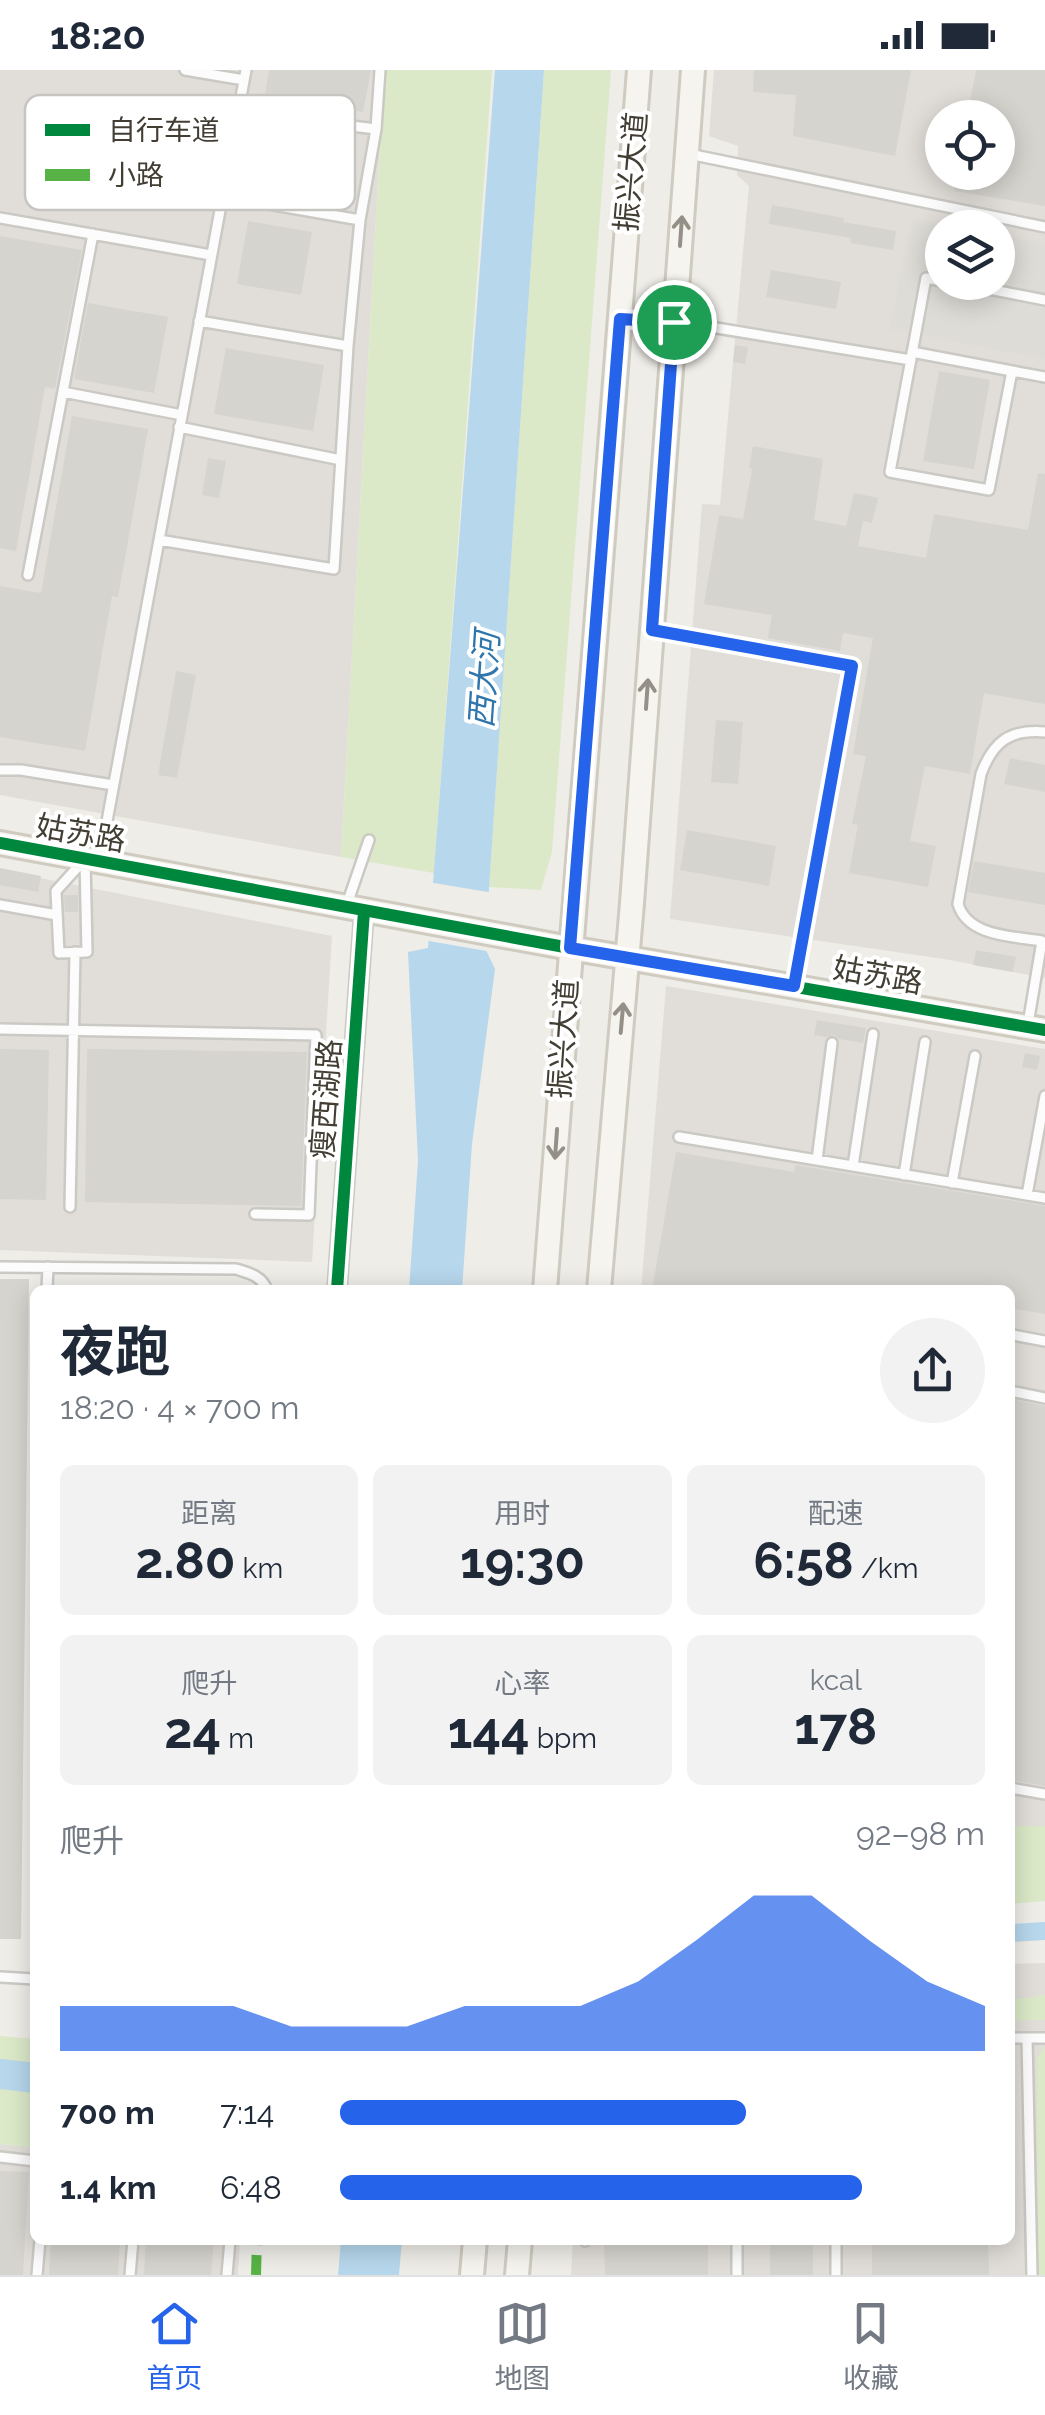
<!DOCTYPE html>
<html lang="zh">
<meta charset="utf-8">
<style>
:root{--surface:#fff;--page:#f2f2f3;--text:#1f2937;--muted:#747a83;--line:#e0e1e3;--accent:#2563eb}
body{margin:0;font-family:Raleway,"Noto Sans SC",sans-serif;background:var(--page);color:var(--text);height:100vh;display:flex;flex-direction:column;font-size:38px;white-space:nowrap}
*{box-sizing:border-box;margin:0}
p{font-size:32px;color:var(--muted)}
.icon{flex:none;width:55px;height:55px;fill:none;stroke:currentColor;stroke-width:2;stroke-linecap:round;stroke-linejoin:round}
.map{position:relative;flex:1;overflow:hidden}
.drawer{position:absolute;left:30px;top:1215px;width:985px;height:960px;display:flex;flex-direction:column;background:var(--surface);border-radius:15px;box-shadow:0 5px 25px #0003}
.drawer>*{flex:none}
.tools{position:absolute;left:925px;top:30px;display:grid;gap:20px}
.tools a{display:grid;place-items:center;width:90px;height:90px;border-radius:50%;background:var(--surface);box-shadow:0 5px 25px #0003;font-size:50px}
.pin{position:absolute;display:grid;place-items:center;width:85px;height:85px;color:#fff;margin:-42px;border:5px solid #fff;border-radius:50%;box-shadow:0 2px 10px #0007}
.round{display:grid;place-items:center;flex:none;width:105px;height:105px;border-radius:52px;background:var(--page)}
.headline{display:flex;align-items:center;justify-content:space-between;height:170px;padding:0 30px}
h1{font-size:55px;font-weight:700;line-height:75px}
.stats{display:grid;grid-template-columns:repeat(3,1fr);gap:15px;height:170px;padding:10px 30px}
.stats div{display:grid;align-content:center;border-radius:15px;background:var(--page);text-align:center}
.stats b{font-size:50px;font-weight:700}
.stats small{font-size:28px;font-weight:400}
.stats p{font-size:28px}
.chart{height:280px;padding:20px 30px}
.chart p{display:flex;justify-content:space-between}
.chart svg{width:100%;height:180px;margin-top:10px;fill:var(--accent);opacity:.7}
ul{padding:0 30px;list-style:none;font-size:32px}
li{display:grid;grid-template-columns:160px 120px 1fr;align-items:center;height:75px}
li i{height:25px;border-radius:12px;background:var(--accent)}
.status{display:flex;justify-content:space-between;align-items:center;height:70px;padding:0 50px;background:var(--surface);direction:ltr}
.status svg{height:28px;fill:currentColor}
.dock{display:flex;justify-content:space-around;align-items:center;height:140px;border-top:2px solid var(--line);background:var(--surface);font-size:28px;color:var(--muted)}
.dock a{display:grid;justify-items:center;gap:5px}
.dock .current{color:var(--accent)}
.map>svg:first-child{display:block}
.industrial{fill:#e1ded9;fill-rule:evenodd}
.green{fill:#dbe9c8}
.parking{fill:#dddcd7}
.water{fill:#b7d7ec}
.pier{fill:#eeede8}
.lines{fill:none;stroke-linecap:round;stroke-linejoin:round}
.canal{stroke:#b7d7ec;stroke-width:18}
.river{stroke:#b7d7ec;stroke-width:30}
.building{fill:#d6d4ce}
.lane-casing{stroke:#cbc9c4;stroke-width:14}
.street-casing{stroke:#cbc9c4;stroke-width:22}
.secondary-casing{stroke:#cfcbc0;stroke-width:28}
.lane{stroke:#fcfcfc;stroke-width:9}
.street{stroke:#fcfcfc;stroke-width:18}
.secondary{stroke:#f6f4ee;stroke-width:22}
.quiet{stroke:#57b346;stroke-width:10;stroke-dasharray:20 10;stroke-linecap:butt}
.cycleway-casing{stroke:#fff;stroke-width:19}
.cycleway{stroke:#00873e;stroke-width:12}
.oneway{stroke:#949088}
.route-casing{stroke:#fff;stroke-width:20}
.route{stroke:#2563eb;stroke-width:12}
.labels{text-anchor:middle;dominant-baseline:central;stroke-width:8;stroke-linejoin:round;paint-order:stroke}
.street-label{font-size:30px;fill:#433e34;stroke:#fff}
.water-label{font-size:32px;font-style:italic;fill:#2f76ad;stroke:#fff}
.key{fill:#fff;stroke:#c7c5c2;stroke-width:2.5}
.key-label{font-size:28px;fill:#433e34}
</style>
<div class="status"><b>18:20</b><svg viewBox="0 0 49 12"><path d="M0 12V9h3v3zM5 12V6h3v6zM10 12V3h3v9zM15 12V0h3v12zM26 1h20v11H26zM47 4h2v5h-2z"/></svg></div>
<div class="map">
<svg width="1045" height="2205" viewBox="0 0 1045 2205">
<rect width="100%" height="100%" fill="#eeede8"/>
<path class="industrial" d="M0,0H384L341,787L0,725Z
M714,0H1045V908L944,889L670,849L702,434L720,435L749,116L737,105L738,76L709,66ZM942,48H998V102H942ZM942,158H998V212H942Z
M0,800L332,866L312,1192L0,1180Z
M666,916L1045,979V1756H1010V1220H641Z
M1045,1893V2205H571L573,2170H1010V1894Z
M0,2074L35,2077V2170H240L238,2205H0Z"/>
<path class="green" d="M384,0H492L434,803L341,787Z
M544,0H611L552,782L541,820L489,817Z
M1010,1756H1045V1831L1010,1834Z
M1045,1925V1950L1010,1951V1930Z
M0,1966L35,1969V2077L0,2074Z
M1045,1976V2205H1038L1037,1988Z"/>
<path class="parking" d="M912,148L957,157L942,158V212H998V165L1045,175V289L890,259Z"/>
<path class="water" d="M495,0H544L485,878L495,899L472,1074L462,1220H409L418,1091L408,882L428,878Z
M341,2170H402L399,2205H338Z"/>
<path class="pier" d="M428,812L494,823L490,878L492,882L423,870Z"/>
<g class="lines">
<path class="canal" d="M1010,1863L1045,1861"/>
<path class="river" d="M0,2004L35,2008"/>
</g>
<path class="building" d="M269,0H371L363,42L265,24Z
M754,0H911L895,86L793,66L796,25L753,22Z
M976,0H1045V136L954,121L957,102H998V48H967Z
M772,135L844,148L843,152L896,161L893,180L850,173L851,168L769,154Z
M248,151L312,162L301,225L237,214Z
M0,166L82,180L55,319L45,317L16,481L0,478Z
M771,200L841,212L836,239L766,227Z
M88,233L168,247L154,323L74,309Z
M735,275L748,277L745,294L733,292Z
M226,278L324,295L313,361L214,344Z
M939,301L990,310L974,399L923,391Z
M72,346L148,359L118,527L112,526L85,681L0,667V516L41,523Z
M753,376L823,389L814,450L846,456L854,423L878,428L872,453L863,451L858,476L926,488L934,444L1028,460L1038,403L1045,404V634L984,623L970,704L925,696L910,771L936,776L928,817L849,803L858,755L852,754L866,686L853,684L873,568L843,563L840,581L768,568L772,545L704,534L719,445L743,449L752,399L749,398Z
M208,388L226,391L219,428L202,425Z
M176,601L196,605L177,708L158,705Z
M716,650L743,652L738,714L711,712Z
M1010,688L1045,695V722L1004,714Z
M687,760L776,776L769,816L680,800Z
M974,791L1045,803V835L968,822Z
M0,798L41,806L38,822L0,815Z
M64,825H78V842H65Z
M976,880L1016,887L1013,902L973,895Z
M817,950L866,958L863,973L839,969L834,965L826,967L814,965Z
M0,979L49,980L46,1130L0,1129Z
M87,979L307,982L301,1136L85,1132Z
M1025,983L1040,986L1037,1000L1022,997Z
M676,1082L794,1102L795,1095L1045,1136V1244L1010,1238V1220H652Z
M0,1209H29L21,1869H0Z
M1010,1329L1045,1336V1716L1010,1710Z
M0,2101L29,2102L23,2205H0Z
M51,2170H120L118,2205H49Z
M146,2170H214L211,2205H144Z
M604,2170H708V2205H605Z
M770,2170H813V2205H770Z
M872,2170H988L989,2205H872Z"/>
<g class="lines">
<g class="lane-casing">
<path id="lane" d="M185,0L244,10
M238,42L376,59
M689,84L1045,157
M0,148L211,185
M360,150L376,59L380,0
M952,212L1045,230
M622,249L674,251L911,290
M199,251L348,276
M912,282L1012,301L989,420L890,402L926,208L942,211
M1012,301L1045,307
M63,322L182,345
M179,357L341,390
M159,470L334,499L348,276L360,150L222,126
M28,505L93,164
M654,560L852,596L794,914
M0,700H21L113,715
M85,789L87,882L59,883L56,821Z
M100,789L246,0
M347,834L369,770
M0,835L57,845
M1028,954L1042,871C1013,866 968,867 958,834L981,704C993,672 1009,659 1045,662
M0,959L316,965L309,1145L255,1144
M679,1067L1045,1128
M817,1090L832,973
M853,1096L873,964
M904,1105L925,972
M952,1113L975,986
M1027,1125L1045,1026
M70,1137L75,882
M0,1197L236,1199C249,1203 262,1206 267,1220
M47,1220L48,1197
M1013,1265L1045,1271
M1010,1321L1045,1328
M1010,1718L1045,1724
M0,1907L35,1909
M1010,1968H1045
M1027,1968L1032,2205
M0,2087L35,2091
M836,2170V2205
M585,2171V2170
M37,2205L40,2170
M130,2205L133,2170
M227,2205L230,2170
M737,2205V2170"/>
</g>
<g class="street-casing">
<path id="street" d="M337,1220L364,841"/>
</g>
<g class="secondary-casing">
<path id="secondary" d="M0,773L570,878L1045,960
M545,1220L639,0
M599,1220L632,833L693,0
M472,2205L475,2170
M517,2205L520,2170"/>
</g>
<use href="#lane" class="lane"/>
<use href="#street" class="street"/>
<use href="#secondary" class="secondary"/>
<path class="quiet" d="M256,2205L257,2170"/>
<g class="cycleway-casing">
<path id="cycleway" d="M0,773L570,878L1045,960
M337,1220L364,841"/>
</g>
<use href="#cycleway" class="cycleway"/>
</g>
<defs><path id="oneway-shaft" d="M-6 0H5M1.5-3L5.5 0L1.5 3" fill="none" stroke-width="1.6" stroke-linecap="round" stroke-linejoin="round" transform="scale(2.5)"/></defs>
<g class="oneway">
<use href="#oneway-shaft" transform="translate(681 161) rotate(-86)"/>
<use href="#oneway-shaft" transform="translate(647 624) rotate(-86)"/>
<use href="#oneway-shaft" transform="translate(622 948) rotate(-85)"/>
<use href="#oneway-shaft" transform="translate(556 1074) rotate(94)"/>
</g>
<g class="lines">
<g class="route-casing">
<path id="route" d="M620,249L674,252L652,560L852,596L794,916L570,878Z"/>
</g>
<use href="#route" class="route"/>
</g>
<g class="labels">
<g class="street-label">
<text transform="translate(631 102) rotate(-85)">振兴大道</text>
<text transform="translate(81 763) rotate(10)">姑苏路</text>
<text transform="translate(878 905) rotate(10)">姑苏路</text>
<text transform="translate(563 969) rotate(-86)">振兴大道</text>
<text transform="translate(326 1029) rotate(-86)">瘦西湖路</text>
</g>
<g class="water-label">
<text transform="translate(484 610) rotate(-86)">西大河</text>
</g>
</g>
<rect x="25" y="25" width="330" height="115" rx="15" class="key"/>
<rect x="45" y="54" width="45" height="12" fill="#00873e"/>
<rect x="45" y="99" width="45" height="12" fill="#57b346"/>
<g class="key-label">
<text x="108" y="70">自行车道</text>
<text x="108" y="115">小路</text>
</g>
</svg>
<div class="tools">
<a><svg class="icon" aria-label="locate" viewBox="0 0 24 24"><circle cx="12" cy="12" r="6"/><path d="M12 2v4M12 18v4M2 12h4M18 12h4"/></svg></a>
<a><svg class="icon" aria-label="layers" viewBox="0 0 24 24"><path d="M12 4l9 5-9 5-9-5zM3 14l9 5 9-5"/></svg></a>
</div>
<div class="pin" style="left:674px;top:252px;background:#1e9e55"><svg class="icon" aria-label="arrive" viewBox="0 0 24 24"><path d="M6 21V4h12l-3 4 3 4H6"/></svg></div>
<section class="drawer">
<div class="headline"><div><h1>夜跑</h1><p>18:20 · 4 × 700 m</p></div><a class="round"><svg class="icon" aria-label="share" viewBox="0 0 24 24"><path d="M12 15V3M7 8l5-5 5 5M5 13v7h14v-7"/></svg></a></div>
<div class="stats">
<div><p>距离</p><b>2.80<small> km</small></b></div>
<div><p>用时</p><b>19:30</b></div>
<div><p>配速</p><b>6:58<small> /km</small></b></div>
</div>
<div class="stats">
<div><p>爬升</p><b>24<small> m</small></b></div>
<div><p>心率</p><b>144<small> bpm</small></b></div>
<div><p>kcal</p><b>178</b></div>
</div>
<div class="chart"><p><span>爬升</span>92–98 m</p>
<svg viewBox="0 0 160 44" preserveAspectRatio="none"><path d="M0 44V33L10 33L20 33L30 33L40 38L50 38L60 38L70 33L80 33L90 33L100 27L110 17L120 6L130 6L140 17L150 27L160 33V44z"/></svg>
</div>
<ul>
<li><b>700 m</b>7:14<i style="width:63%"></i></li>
<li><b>1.4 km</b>6:48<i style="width:81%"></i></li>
</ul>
</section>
</div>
<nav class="dock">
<a class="current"><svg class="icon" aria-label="home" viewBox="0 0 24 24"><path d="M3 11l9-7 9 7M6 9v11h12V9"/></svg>首页</a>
<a><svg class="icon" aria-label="map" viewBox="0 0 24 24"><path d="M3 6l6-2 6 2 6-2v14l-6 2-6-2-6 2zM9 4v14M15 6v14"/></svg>地图</a>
<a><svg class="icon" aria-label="saved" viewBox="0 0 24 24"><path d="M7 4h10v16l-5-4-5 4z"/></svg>收藏</a>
</nav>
